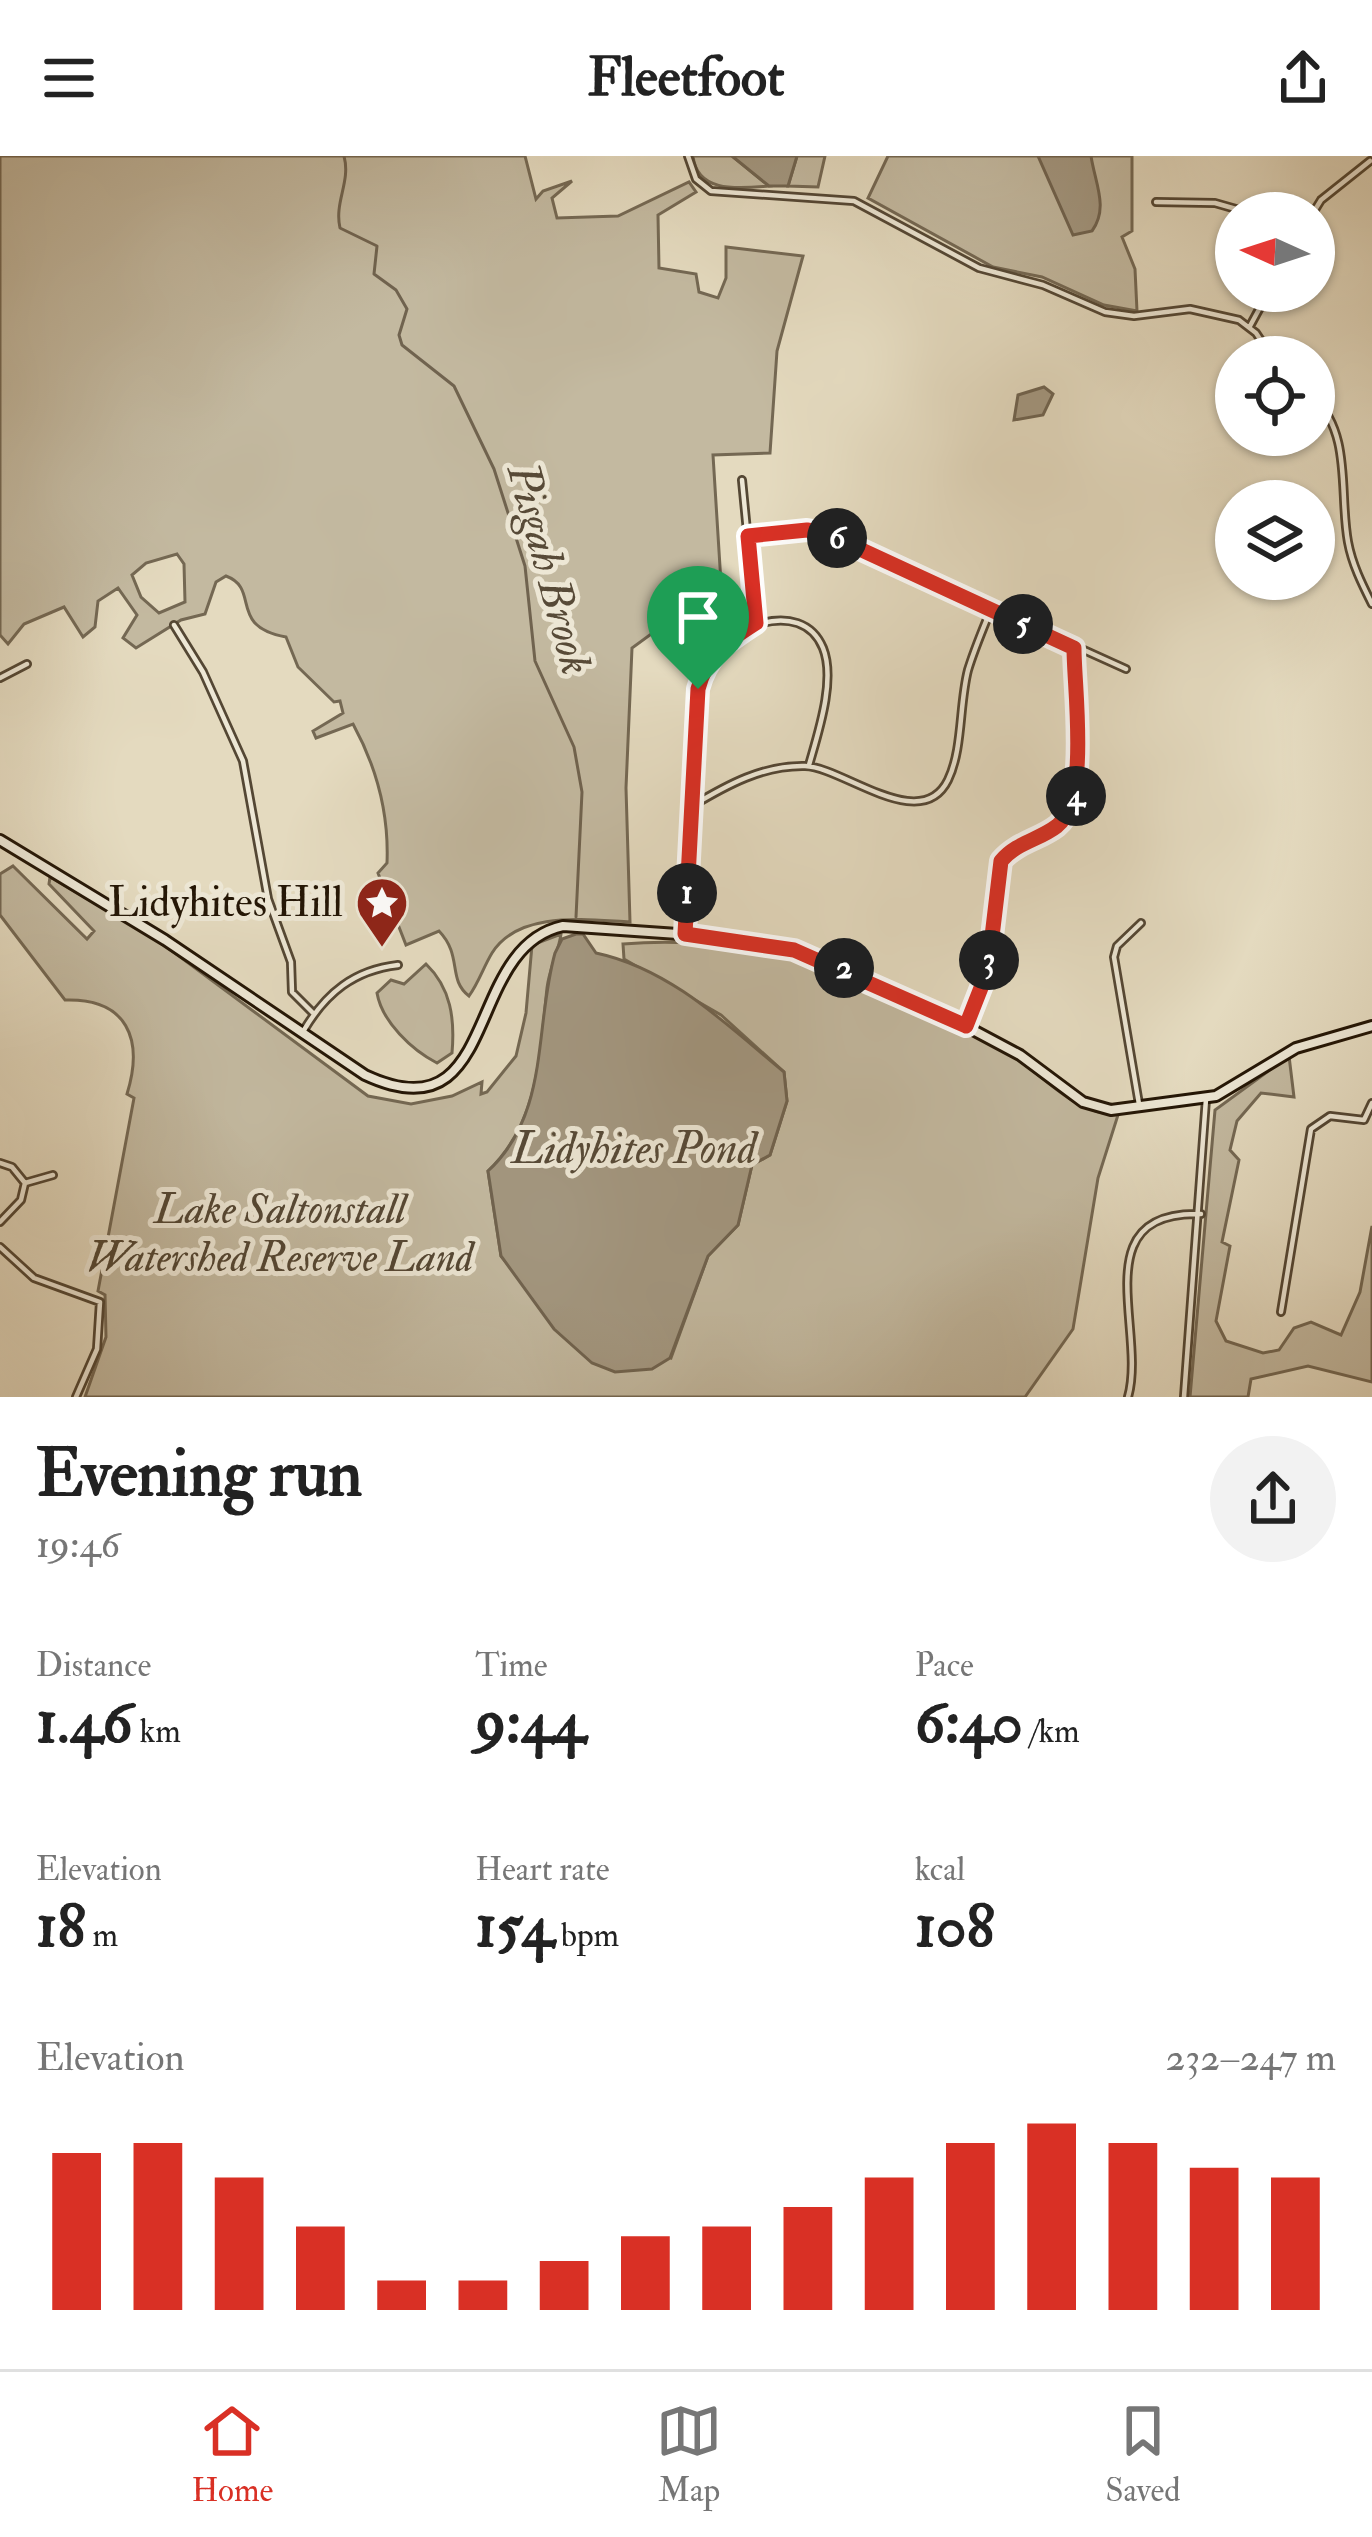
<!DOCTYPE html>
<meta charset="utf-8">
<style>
:root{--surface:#fff;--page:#f2f2f2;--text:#222;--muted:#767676;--line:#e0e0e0;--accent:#d93025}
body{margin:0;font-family:"IM FELL Double Pica",serif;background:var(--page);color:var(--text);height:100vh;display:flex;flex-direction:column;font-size:45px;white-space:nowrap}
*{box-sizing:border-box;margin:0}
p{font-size:39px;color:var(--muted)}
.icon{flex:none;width:66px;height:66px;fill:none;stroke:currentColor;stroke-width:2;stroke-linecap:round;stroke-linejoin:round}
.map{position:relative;height:1241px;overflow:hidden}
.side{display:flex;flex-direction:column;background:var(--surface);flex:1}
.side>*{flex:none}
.needle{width:78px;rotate:273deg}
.fabs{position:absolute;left:1215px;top:36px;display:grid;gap:24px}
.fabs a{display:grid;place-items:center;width:120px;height:120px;border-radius:50%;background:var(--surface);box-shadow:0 3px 9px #0004;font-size:60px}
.pin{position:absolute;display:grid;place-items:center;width:102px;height:102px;color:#fff;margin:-123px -51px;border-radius:50% 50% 50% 0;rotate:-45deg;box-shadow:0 0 12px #0007}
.pin .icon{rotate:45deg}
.km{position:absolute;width:60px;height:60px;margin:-30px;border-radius:50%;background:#222;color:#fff;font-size:33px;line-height:60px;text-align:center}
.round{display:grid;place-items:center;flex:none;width:126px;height:126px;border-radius:63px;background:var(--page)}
.headline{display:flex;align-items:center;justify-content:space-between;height:204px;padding:0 36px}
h1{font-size:66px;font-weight:700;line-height:90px}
.stats{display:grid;grid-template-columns:repeat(3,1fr);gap:18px;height:204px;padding:12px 36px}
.stats div{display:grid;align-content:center}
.stats b{font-size:60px;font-weight:700}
.stats small{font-size:33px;font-weight:400}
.stats p{font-size:33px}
.chart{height:336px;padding:24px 36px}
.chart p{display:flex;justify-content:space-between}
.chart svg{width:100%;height:216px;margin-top:12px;stroke:var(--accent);stroke-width:6}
header{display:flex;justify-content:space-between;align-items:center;height:156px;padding:0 36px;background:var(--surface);font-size:54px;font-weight:700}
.dock{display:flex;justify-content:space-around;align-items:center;height:168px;border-top:3px solid var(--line);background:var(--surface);font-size:33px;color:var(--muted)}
.dock a{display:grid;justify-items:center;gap:6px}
.dock .selected{color:var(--accent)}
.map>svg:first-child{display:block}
.green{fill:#c3b9a0;stroke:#746853;stroke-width:3;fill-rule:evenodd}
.water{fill:#a39780;stroke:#70634f;stroke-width:3}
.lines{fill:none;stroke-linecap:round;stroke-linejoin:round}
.stream{stroke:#70634f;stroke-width:3}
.street-casing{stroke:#544734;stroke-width:10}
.secondary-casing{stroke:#241606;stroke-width:14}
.street{stroke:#ede7d5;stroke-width:4.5}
.secondary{stroke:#ede7d5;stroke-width:8}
.route-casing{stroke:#fff;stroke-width:24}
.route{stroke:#d93025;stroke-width:15}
.labels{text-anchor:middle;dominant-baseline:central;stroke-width:10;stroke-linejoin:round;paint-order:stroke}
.poi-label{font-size:42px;fill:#241606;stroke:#ede7d5;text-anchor:end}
.park-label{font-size:42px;font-style:italic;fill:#544734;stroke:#ede7d5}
.water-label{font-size:45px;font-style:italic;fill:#574a37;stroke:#ede7d5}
</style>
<header><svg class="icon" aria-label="menu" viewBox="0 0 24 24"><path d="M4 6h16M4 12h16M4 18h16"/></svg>Fleetfoot<svg class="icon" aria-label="share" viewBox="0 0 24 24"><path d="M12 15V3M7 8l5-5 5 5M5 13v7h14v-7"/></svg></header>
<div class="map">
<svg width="1372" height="1241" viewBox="0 0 1372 1241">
<rect width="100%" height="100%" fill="#e4dabf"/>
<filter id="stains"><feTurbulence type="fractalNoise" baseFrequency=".00167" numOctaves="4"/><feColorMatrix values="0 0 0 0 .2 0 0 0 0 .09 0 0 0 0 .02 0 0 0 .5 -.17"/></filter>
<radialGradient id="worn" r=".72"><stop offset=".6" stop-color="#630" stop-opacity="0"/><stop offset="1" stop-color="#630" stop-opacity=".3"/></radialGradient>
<path class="green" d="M0,0H525L536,43L543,35L572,25L552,42L557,62L618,60L689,26L696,36L658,59L659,112L696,118L699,136L718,142L726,122V91L803,100L777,195L770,297L713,299L721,427L632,492L626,632L630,766C587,764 519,754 492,797C483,812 479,826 469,840C447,823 463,800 439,775L406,789L378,717L387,707C389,658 376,610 353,568L316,582L313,575L343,557L340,545L334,546L298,511L286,481C227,470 261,433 226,420L216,426L205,458L181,464L136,492L123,482L137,459L118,432L98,445L95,471L83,481L64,451L24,468L8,488L0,479ZM177,398L184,408L185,446L159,457L141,441L132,419L146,407Z
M693,0H732L769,30C740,32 697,38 693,0Z
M797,0H825L818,31L788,30Z
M888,0H1132V75L1122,81L1135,113L1137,155L1104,149L1042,121L993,111L868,42Z
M13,710L87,783L94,775L49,728L50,721L156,783L368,940L411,948L452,940L482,926L481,938L487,936L516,900L526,857L532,789L561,778C559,795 549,813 547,832C540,897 539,967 488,1015L501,1100L526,1130L671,1202L708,1100L738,1069L752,1009L770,999L787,945L784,916L721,859L624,803L623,788C760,777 882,820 1008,897C1046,920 1071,957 1118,959L1098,1022L1073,1173L1025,1241H85L106,1181L105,1139L98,1135L134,942L127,938C144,883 127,842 65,844L0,759V718Z
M426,808C451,832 455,863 452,897L437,907C412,894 382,866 377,837L391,824L404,828Z
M1289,900L1294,941L1261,937L1237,965L1230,994L1239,1004L1222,1086L1230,1090L1216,1165L1226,1185L1263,1197L1279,1194L1294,1172L1311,1166L1341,1179L1360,1136L1372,1070V1226L1308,1210L1251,1223L1248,1241H1190L1215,954Z"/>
<path class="water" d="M732,0H797L788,30H769Z
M1038,0H1091C1095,27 1109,52 1092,75L1073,79Z
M1044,231L1053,238L1043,259L1014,264L1018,239Z
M576,778H583L596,797C671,813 727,869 784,916L787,945L770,999L752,1009L738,1069L708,1100L670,1202L652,1213L615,1216L592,1207L554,1173L501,1100L488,1015C550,958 534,872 555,797L562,783Z"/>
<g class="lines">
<path class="stream" d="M344,0C351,26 334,46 340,72L377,90L374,118L396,134L407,153L399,179L402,189L454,230L494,313L525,410L535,505L574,591L582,636L576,761"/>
<g class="street-casing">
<path id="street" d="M688,0L696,23L711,35L854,45L979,112L1043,129L1105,156L1134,160L1190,153L1239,164L1256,177L1272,201
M1156,46L1215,47L1250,57
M1313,57L1321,44L1370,5
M1250,170L1269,135
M1314,242C1352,278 1339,337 1348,386C1352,408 1362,428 1372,448
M742,324L756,467
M748,379L825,377L1126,513
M174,469L203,516L243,605L268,743L291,806L292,836L314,858
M0,522L27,508
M692,650C727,629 763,609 805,610C843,611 921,679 948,624C963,593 959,549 968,514C974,494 983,473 991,453
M685,777C688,722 692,667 694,612C695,581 691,540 704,511C722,472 801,439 823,492C836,524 818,577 809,609
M966,870L988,814L1001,705C1017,686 1039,684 1057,669C1090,643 1074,534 1074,492
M304,874C326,837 354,814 398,809
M1139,948L1114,801L1117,790L1141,767
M0,1007L12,1011L25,1027
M0,1066L21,1044L25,1027L53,1019
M0,1091L34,1122L100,1146L97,1193L76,1241
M1281,1156L1311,973L1330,960L1364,964L1372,947
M1128,1241C1147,1175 1083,1054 1201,1058
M1184,1241L1206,943"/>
</g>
<g class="secondary-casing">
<path id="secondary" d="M0,684L165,784L365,919C502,983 462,792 563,770L735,782L794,794L928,850L1020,899L1083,946L1111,954L1216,940L1296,892L1372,870"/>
</g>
<use href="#street" class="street"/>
<use href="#secondary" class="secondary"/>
</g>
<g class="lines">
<g class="route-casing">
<path id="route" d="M807,374L825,377L1074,492C1074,534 1090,643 1057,670C1039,684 1017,686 1001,705L988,814L966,870L794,794L685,778L698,533C707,499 726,486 756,467L748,380Z"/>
</g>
<use href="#route" class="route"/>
</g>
<defs>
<g id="sight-pin" transform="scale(2.7)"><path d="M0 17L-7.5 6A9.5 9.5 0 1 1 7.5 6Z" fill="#8f2418" stroke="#ede7d5"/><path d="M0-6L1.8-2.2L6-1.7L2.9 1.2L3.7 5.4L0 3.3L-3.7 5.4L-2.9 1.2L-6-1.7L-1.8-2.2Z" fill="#fff"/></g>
</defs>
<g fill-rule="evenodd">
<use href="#sight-pin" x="382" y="747"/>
</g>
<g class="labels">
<g class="poi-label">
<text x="343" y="747">Lidyhites Hill</text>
</g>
<g class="park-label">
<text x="280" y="1054">Lake Saltonstall<tspan x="280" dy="48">Watershed Reserve Land</tspan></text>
</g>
<g class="water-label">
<text transform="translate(549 413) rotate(75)">Pisgah Brook</text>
<text x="634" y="993">Lidyhites Pond</text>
</g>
</g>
<rect width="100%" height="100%" filter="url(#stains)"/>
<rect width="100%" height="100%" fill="url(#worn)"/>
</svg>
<div class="fabs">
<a><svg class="needle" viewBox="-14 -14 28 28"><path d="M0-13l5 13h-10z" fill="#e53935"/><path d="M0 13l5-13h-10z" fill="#767676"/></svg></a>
<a><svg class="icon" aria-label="locate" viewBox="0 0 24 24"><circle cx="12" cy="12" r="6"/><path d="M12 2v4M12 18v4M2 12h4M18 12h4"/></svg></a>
<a><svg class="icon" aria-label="layers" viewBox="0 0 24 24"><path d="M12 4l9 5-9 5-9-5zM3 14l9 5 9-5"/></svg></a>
</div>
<div class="pin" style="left:698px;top:533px;background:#1e9e55"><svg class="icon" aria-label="arrive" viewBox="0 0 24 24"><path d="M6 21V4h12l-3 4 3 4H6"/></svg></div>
<b class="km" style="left:687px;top:737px">1</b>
<b class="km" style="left:844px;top:812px">2</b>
<b class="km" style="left:989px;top:804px">3</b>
<b class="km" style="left:1076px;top:640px">4</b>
<b class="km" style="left:1023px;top:468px">5</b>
<b class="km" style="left:837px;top:382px">6</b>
</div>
<section class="side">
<div class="headline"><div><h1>Evening run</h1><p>19:46</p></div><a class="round"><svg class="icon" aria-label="share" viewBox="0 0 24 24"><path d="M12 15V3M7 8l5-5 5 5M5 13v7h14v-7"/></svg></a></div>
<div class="stats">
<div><p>Distance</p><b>1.46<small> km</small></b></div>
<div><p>Time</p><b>9:44</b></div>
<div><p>Pace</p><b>6:40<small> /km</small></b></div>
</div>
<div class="stats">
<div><p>Elevation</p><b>18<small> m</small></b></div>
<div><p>Heart rate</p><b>154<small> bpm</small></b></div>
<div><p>kcal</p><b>108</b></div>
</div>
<div class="chart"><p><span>Elevation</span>232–247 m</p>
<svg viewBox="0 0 160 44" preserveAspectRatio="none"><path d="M5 44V12M15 44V10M25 44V17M35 44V27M45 44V38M55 44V38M65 44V34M75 44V29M85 44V27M95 44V23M105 44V17M115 44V10M125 44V6M135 44V10M145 44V15M155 44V17"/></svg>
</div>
</section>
<nav class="dock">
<a class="selected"><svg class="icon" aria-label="home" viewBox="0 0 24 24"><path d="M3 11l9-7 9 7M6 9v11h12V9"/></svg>Home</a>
<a><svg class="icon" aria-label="map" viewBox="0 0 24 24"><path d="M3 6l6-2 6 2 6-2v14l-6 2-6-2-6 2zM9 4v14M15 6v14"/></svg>Map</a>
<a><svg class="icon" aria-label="saved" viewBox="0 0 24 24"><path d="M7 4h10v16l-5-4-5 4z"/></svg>Saved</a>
</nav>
